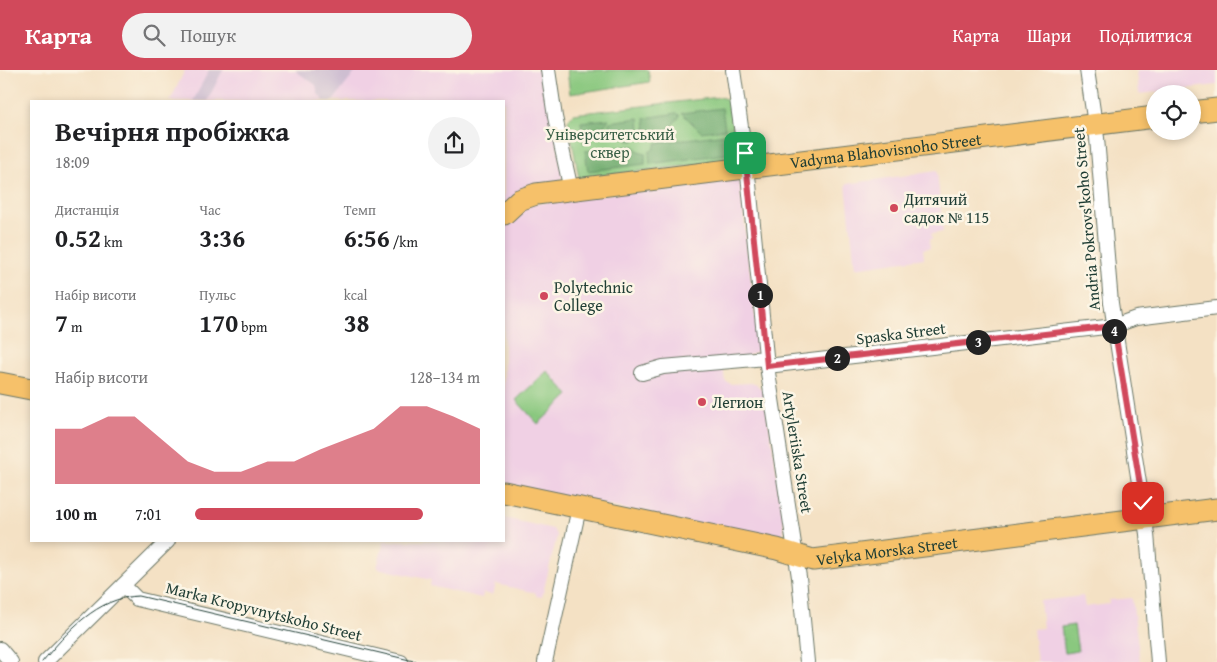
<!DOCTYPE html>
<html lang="uk">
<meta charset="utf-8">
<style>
:root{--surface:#fff;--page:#f2f2f2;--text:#202124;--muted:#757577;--accent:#d1495b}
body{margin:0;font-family:"Gentium Book Plus",serif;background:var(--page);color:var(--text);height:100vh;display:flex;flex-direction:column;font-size:19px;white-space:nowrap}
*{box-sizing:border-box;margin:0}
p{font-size:16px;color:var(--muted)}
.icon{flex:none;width:28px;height:28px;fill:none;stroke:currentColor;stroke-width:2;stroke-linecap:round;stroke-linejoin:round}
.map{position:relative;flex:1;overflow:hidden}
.sheet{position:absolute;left:30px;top:30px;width:475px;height:442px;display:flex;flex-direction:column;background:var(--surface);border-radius:0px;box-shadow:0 2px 8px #0003}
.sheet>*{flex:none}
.controls{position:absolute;left:1146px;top:15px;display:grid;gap:10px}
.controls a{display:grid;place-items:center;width:55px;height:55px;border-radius:50%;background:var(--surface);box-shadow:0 2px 8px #0003;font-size:25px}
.pin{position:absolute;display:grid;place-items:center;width:42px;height:42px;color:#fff;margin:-21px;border-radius:10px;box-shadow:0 2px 8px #0006}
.km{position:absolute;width:25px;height:25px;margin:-12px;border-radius:50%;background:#222;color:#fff;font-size:14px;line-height:25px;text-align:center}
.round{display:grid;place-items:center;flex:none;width:52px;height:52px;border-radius:26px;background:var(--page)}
.headline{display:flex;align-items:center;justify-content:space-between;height:85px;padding:0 25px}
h1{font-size:28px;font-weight:800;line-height:38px}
.figures{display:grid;grid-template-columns:repeat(3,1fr);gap:8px;height:85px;padding:5px 25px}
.figures div{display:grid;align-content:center}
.figures b{font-size:25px;font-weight:800}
.figures small{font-size:14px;font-weight:400}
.figures p{font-size:14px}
.chart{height:140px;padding:10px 25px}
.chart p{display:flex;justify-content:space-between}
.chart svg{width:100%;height:90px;margin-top:5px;fill:var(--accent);opacity:.7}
ul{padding:0 25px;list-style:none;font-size:16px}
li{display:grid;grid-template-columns:80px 60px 1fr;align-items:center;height:38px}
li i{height:12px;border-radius:6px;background:var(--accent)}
header{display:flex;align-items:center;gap:30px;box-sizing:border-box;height:70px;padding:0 25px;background:var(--accent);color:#fff}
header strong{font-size:24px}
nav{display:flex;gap:28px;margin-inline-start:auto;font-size:18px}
.search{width:350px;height:45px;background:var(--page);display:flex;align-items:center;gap:12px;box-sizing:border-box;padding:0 18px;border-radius:28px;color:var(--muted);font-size:19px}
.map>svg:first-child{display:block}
.built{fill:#f0d0e4}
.industrial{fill:#cebed1}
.green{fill:#8ac87f;stroke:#54825a}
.forest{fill:#6fac6e;stroke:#477451}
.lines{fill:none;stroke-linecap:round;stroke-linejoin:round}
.minor-casing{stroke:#6a7666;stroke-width:16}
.highway-casing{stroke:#6a7666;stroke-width:23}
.minor{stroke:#fff;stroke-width:14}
.highway{stroke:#f6c16b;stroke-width:21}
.tram{stroke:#1f3d34;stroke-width:1}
.route-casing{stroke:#fff;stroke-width:10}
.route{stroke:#d1495b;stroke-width:6}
.poi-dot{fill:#d1495b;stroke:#fcf5e5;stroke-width:2}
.labels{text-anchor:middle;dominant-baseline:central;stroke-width:5;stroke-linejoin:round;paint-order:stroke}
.park-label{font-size:16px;fill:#3a6047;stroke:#fcf5e5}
.street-label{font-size:16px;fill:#1f3d34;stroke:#fcf5e5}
.poi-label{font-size:16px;fill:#1f3d34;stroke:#fcf5e5;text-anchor:start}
</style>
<header>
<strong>Карта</strong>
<div class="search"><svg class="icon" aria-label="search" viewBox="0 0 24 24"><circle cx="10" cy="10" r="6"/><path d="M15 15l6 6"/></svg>Пошук</div>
<nav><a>Карта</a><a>Шари</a><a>Поділитися</a></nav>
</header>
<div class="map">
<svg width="1217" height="592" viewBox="0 0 1217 592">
<rect width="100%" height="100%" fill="#fcf5e5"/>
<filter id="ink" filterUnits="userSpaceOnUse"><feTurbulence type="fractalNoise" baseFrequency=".02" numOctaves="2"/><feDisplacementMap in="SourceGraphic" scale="10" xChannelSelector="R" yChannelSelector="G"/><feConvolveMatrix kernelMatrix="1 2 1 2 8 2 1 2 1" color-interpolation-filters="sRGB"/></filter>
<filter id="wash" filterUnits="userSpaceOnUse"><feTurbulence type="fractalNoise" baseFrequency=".0096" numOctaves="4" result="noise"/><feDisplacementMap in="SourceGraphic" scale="20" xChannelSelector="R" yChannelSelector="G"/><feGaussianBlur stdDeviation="1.12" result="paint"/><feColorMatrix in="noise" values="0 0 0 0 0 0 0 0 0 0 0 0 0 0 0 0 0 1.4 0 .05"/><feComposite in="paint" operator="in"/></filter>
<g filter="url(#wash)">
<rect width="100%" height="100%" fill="#f4e1c4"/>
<path class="built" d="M185,0H546L563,106L559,111L504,134V31H170Z
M1137,0H1217V15L1139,24Z
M937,101L943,162L931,164L932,169H929L930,178L923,179L924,188L855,198L846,114Z
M731,108L739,112L740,116L759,280L723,298L725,311L731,314L751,313L757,315L764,322L784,449L782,465L770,471L504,413V155L527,135Z
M504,448L553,459L557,466L542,527L536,526V523L496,514L493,525L483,523L482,528L430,516L431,510L377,498L384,471H504Z
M1083,526L1085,537L1109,534V530L1132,528L1140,592H1037L1033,559L1043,558L1040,531Z"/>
<path class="industrial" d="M209,0H223L207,31H193Z
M294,0H357L333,31H324L318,24L316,15Z"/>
<path class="green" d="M567,0H648L650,12L570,24Z
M720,27L729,30L737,81L731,91L579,108L568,50L573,44Z
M547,301L569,325L538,354L516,330Z
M1074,555L1078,581L1065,583L1061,557Z"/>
<path class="forest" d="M722,38L725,59L701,62L682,43Z
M677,43L680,46L662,67L656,68L652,62L646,60L645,48Z
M639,48L640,61L636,65L634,71H629L608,54L610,52Z
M609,49L599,63L584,74L581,52Z
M726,64L728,82L726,84L650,94L649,82L654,79L656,73Z
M634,76L638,81L645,83V94L588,101L585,81Z"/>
</g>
<g filter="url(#ink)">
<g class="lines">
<g class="minor-casing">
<path id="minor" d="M548,0L555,47L571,120
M733,0L749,114L767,296L799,507L807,592
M1087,0L1097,68L1111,233L1147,464L1158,592
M767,296L1114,256L1136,248L1217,238
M642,303L663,297L766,288
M123,515L137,529L401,592
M0,579L11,592
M45,592L168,471
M545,592L579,438"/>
</g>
<g class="highway-casing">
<g id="highway">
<path d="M1192,42L1217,39"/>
<path id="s1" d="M504,144L519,130L536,124L1155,47"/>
<path d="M0,313L31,319"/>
<path id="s2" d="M504,422L777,479L813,490L1217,439"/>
</g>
</g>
<use href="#minor" class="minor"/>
<use href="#highway" class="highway"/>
<path class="tram" d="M42,592C67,562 97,527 139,526L418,592"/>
</g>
</g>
<g class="lines" filter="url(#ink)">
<g class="route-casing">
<path id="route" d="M745,83L767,296L1114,256L1143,433"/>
</g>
<use href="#route" class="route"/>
</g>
<g class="poi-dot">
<circle cx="894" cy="138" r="5"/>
<circle cx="544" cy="226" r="5"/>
<circle cx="702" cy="332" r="5"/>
</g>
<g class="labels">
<g class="park-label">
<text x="610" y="64">Університетський<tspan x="610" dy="18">сквер</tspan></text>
</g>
<g class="street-label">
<text stroke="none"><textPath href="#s1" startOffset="391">Vadyma Blahovisnoho Street</textPath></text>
<text transform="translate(1086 149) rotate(-95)">Andria Pokrovs'koho Street</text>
<text transform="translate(901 263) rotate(-7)">Spaska Street</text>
<text transform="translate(798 382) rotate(81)">Artyleriiska Street</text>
<text stroke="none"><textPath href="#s2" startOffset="391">Velyka Morska Street</textPath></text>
<text transform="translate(264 541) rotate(14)">Marka Kropyvnytskoho Street</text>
</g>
<g class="poi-label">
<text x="904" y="129">Дитячий<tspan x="904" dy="18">садок № 115</tspan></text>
<text x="554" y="217">Polytechnic<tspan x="554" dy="18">College</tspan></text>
<text x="712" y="332">Легион</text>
</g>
</g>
</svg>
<div class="controls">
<a><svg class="icon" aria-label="locate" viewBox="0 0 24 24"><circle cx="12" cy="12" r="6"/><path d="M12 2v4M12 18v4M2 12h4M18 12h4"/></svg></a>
</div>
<div class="pin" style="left:745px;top:83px;background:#1e9e55"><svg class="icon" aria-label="arrive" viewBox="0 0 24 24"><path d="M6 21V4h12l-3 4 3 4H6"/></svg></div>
<div class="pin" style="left:1143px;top:433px;background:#d93025"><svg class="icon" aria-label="check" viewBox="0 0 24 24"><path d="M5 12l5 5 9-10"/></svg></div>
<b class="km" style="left:760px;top:225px">1</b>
<b class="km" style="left:837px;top:288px">2</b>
<b class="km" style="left:978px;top:272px">3</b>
<b class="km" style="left:1114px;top:261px">4</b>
<section class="sheet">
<div class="headline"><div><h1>Вечірня пробіжка</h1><p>18:09</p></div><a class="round"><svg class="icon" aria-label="share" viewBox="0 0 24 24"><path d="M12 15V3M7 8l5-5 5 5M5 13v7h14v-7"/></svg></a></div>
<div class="figures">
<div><p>Дистанція</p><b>0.52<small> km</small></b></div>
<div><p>Час</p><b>3:36</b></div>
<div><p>Темп</p><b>6:56<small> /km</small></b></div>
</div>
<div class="figures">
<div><p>Набір висоти</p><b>7<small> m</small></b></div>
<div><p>Пульс</p><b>170<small> bpm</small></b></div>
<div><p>kcal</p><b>38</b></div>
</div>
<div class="chart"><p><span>Набір висоти</span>128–134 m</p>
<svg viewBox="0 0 160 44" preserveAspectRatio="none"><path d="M0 44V17L10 17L20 11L30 11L40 22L50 33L60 38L70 38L80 33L90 33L100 27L110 22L120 17L130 6L140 6L150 11L160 17V44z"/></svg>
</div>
<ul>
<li><b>100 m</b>7:01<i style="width:80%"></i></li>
</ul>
</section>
</div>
